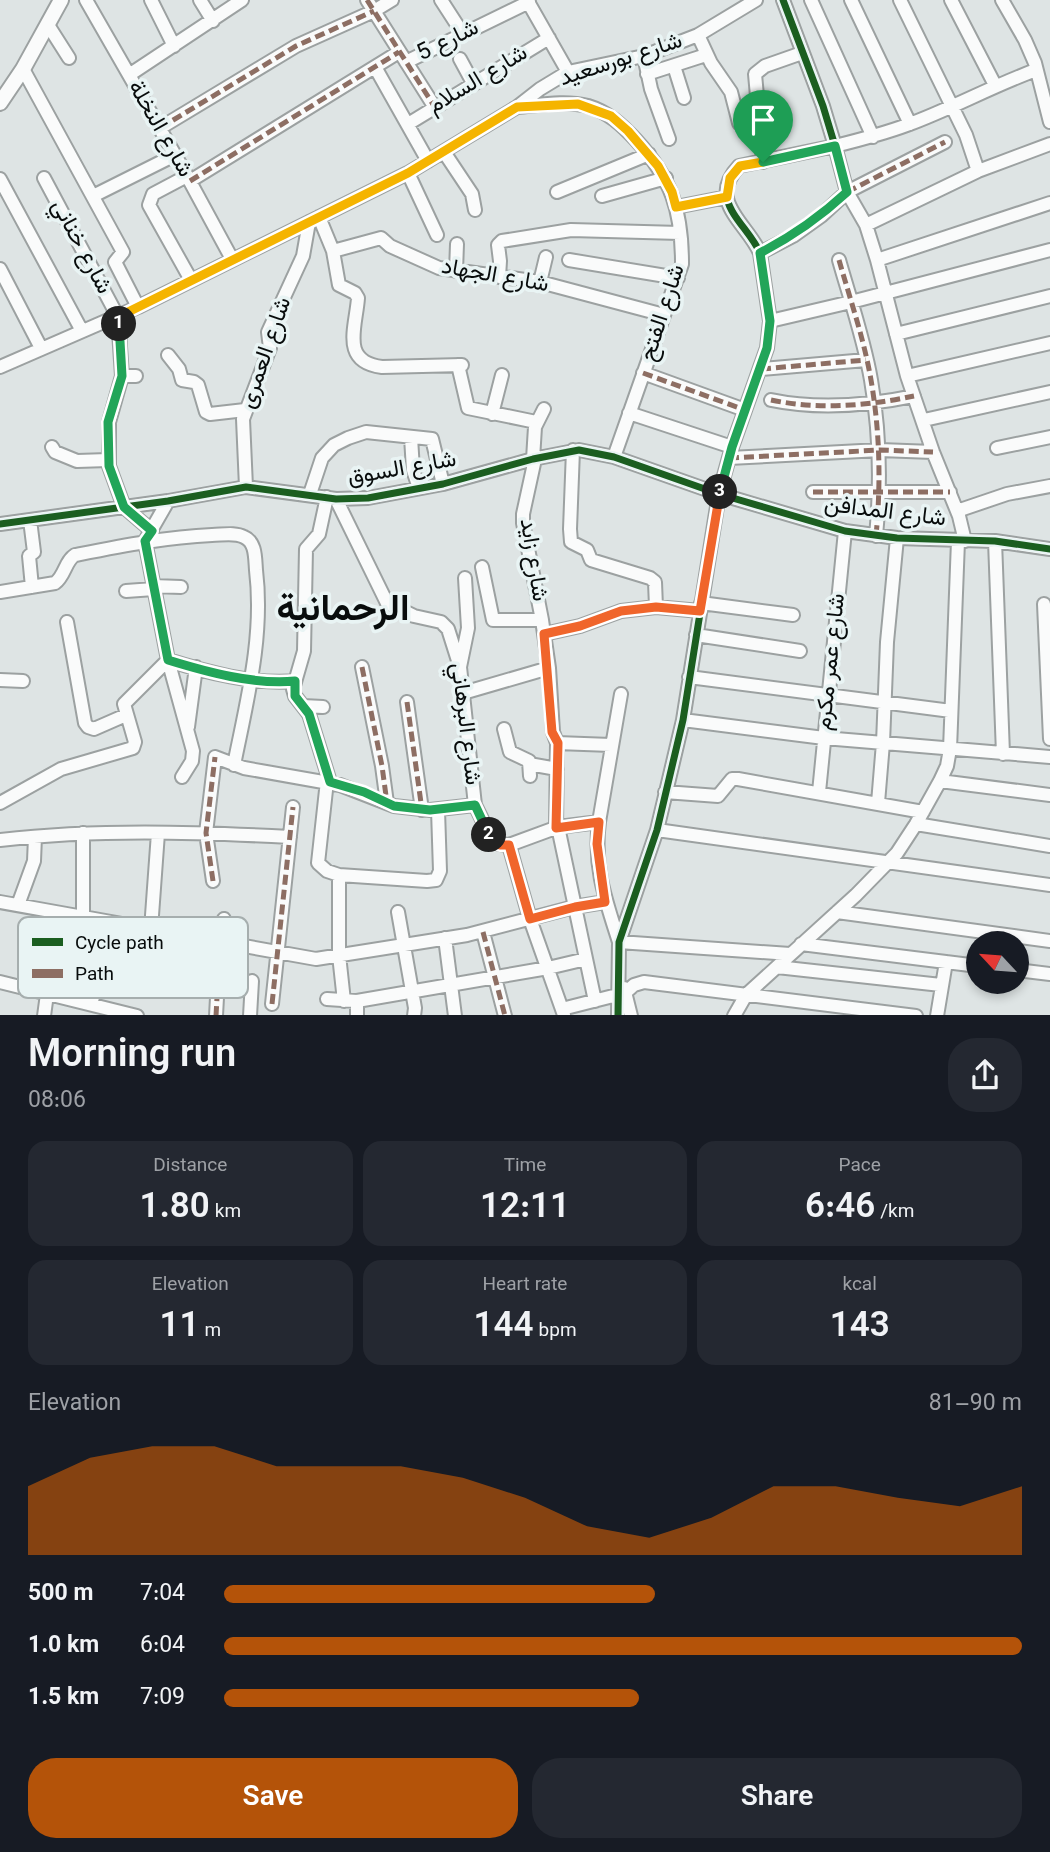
<!DOCTYPE html>
<meta charset="utf-8">
<style>
:root{--surface:#171b24;--page:#242831;--text:#f1f3f6;--muted:#9ea1a6;--accent:#b45309}
body{margin:0;font-family:Georgia,Vazirmatn,serif;background:var(--page);color:var(--text);height:100vh;display:flex;flex-direction:column;font-size:26px;white-space:nowrap}
*{box-sizing:border-box;margin:0}
p{font-size:23px;color:var(--muted)}
.icon{flex:none;width:38px;height:38px;fill:none;stroke:currentColor;stroke-width:2;stroke-linecap:round;stroke-linejoin:round}
.map{position:relative;height:1015px;overflow:hidden}
.sheet{display:flex;flex-direction:column;background:var(--surface);flex:1}
.sheet>*{flex:none}
.needle{width:46px;rotate:296deg}
.fabs{position:absolute;left:966px;top:931px;display:grid;gap:14px}
.fabs a{display:grid;place-items:center;width:63px;height:63px;border-radius:50%;background:var(--surface);box-shadow:0 4px 10px #0003;font-size:35px}
.pin{position:absolute;display:grid;place-items:center;width:60px;height:60px;color:#fff;margin:-72px -30px;border-radius:50% 50% 50% 0;rotate:-45deg;box-shadow:0 0 7px #0007}
.pin .icon{rotate:45deg}
.km{position:absolute;width:35px;height:35px;margin:-18px;border-radius:50%;background:#222;color:#fff;font-size:19px;line-height:35px;text-align:center}
.round{display:grid;place-items:center;flex:none;width:74px;height:74px;border-radius:28px;background:var(--page)}
.headline{display:flex;align-items:center;justify-content:space-between;height:119px;padding:0 28px}
h1{font-size:38px;font-weight:600;line-height:52px}
.metrics{display:grid;grid-template-columns:repeat(3,1fr);gap:10px;height:119px;padding:7px 28px}
.metrics div{display:grid;align-content:center;border-radius:18px;background:var(--page);text-align:center}
.metrics b{font-size:35px;font-weight:600}
.metrics small{font-size:19px;font-weight:400}
.metrics p{font-size:19px}
.chart{height:196px;padding:14px 28px}
.chart p{display:flex;justify-content:space-between}
.chart svg{width:100%;height:126px;margin-top:7px;fill:var(--accent);opacity:.7}
.primary-button{display:flex;gap:14px;margin-top:auto;padding:14px 28px}
.primary-button a{flex:1;height:80px;border-radius:28px;background:var(--accent);color:#fff;font-size:28px;font-weight:600;line-height:80px;text-align:center}
.primary-button a+a{background:var(--page);color:var(--text)}
ul{padding:0 28px;list-style:none;font-size:23px}
li{display:grid;grid-template-columns:112px 84px 1fr;align-items:center;height:52px}
li i{height:18px;border-radius:9px;background:var(--accent)}
.map>svg:first-child{display:block}
.lines{fill:none;stroke-linecap:round;stroke-linejoin:round}
.minor-casing{stroke:#9ca1a1;stroke-width:16}
.tertiary-casing{stroke:#9ca1a1;stroke-width:18}
.minor{stroke:#fafbfb;stroke-width:12}
.tertiary{stroke:#fafbfb;stroke-width:14}
.quiet{stroke:#8d6e63;stroke-width:5;stroke-dasharray:10 5;stroke-linecap:butt}
.cycleway-casing{stroke:#e9f4f4;stroke-width:11}
.cycleway{stroke:#1b5e20;stroke-width:7}
.split-1-casing{stroke:#fff;stroke-width:14}
.split-2-casing{stroke:#fff;stroke-width:14}
.split-3-casing{stroke:#fff;stroke-width:14}
.split-4-casing{stroke:#fff;stroke-width:14}
.split-1{stroke:#f5b400;stroke-width:9}
.split-2{stroke:#22a559;stroke-width:9}
.split-3{stroke:#f0652b;stroke-width:9}
.split-4{stroke:#22a559;stroke-width:9}
.labels{text-anchor:middle;dominant-baseline:central;stroke-width:7;stroke-linejoin:round;paint-order:stroke}
.street-label{font-size:23px;fill:#080c0c;stroke:#e9f4f4}
.town-label{font-size:37px;font-weight:bold;fill:#080c0c;stroke:#e9f4f4}
.key{fill:#e9f4f4;stroke:#a6aeae;stroke-width:2}
.key-label{font-size:19px;fill:#080c0c}
</style>
<div class="map">
<svg width="1050" height="1016" viewBox="0 0 1050 1016">
<rect width="100%" height="100%" fill="#dee4e4"/>
<g class="lines">
<g class="minor-casing">
<path id="minor" d="M86,0L187,176L232,259
M151,0L174,46
M200,0L213,21
M367,0L434,106
M441,0L463,34
M527,0L568,72
M811,0L873,137
M851,0L910,124
M900,0L966,135L978,171
M951,0L995,85
M1002,0L1025,40L1035,63L1050,122
M48,25L69,58
M698,35L711,63L731,92L739,123L759,125
M644,56L651,89L669,139
M460,59L473,83
M406,62L529,2
M674,66L684,98
M375,67L428,161
M23,69L123,252L115,262L138,307
M647,74L706,55
M129,75L242,0
M518,107C540,105 565,100 588,106C608,112 622,125 636,140C672,179 682,211 682,264L614,457
M408,124L549,38
M160,128L296,46L374,11L392,0
M444,152L472,194L475,210
M763,162L755,74L765,66L802,53
M408,173L437,235
M187,176L153,194L149,205L191,280
M44,178L118,317L122,376L109,422V466L124,507L152,531
M0,179L82,331
M190,181L399,52
M557,192L649,154
M93,196L175,155
M602,196L666,178
M676,207L727,197
M319,217L333,251L339,285L355,293L358,298C356,327 340,362 382,367L462,365
M866,225L978,171L1050,144
M333,251L381,238L390,246L439,268L540,282L664,315
M760,253L793,236L821,216L847,192L945,142
M569,260L678,278
M839,260C850,299 864,339 871,380C880,432 881,483 876,536
M877,260L1050,203
M0,269L41,348
M456,271L457,244
M499,277L500,261L498,245L502,241L571,230L680,233
M540,282L546,257
M770,321L851,302L1050,250
M896,334L1050,296
M168,355L179,369L182,380L194,382L198,385L206,412L210,414L245,410
M458,365L468,408L536,422
M0,367L138,307L408,173L517,107L540,89L568,72L644,56L698,35L756,0
M761,369L866,360
M643,373L745,410
M122,376H136
M907,376L1050,343
M771,400C819,410 866,406 914,396
M629,413L732,447
M492,414L502,375
M924,420L1050,392
M411,437L413,470L419,488
M52,447L55,452L77,461L108,460
M997,448L1050,437
M573,450L570,529L571,542L587,550L591,560L650,578L655,582L656,607
M729,458L880,450L933,452
M533,459L535,427L544,409
M535,459L523,514V523L542,620L549,668L553,732L557,743L556,828
M246,487L243,419L270,348L268,332L303,256L309,222
M813,492H950
M310,494L322,458L334,445L348,438L366,432L432,439L443,484
M327,497L319,534L306,549L304,651L293,689L295,696L309,714L330,782
M336,499L387,603L414,616L441,622L448,629L460,667L475,805L492,840L500,844L509,845
M168,501L145,541L168,660L193,751L192,761L182,777
M957,511L1007,494L1050,486
M30,520L34,552L29,556L32,587
M0,524L168,501L246,487L336,499L368,498L443,484L533,459L579,450L614,457L719,494L845,531L897,538L995,541L1050,549
M965,541L959,516L933,452L907,376L877,260L866,225L847,192L835,146C859,140 883,134 907,125C951,109 992,86 1036,70
M995,541L1003,754
M482,567L493,620H542
M153,586L181,587
M126,591L154,589
M0,592L55,583C65,576 65,561 75,555C121,546 166,537 212,535C222,535 235,532 244,537C256,542 255,558 256,570C264,636 247,700 234,765
M701,603L793,615
M1044,604L1050,739
M67,622L85,723L88,727L94,729L126,715
M544,634L580,626L621,611L656,607L700,611
M696,635L800,651
M168,660C206,672 254,685 295,681
M362,667L382,766L387,803
M460,667L468,628L465,578
M689,677L951,711
M0,680L23,681
M463,693L549,668
M407,702L422,810
M303,706L323,707
M683,720L824,738L1050,757
M188,727L196,667
M504,729L510,752L529,761L530,776
M557,743L611,745
M529,764L557,769
M327,781L318,863L327,871L339,875V955L344,1001
M940,781L1050,795
M665,792L718,796L732,779H738L923,812
M819,792L845,531
M0,803L61,769L133,748L135,742L124,704L168,660
M878,803L883,743L887,642L897,538
M599,822L621,694
M916,824L1050,846
M558,827L595,1001
M657,830L1050,885
M0,840C96,829 193,832 290,837
M509,845L558,827L599,822C593,867 606,901 619,942L790,954
M509,845L530,919L564,1015
M339,875L427,881L436,880L440,871L438,810
M213,881L206,833L215,757L244,768L340,785L394,806L430,810L475,805
M0,902L316,959L467,935L574,907L605,902
M18,905L34,861L35,837
M398,912L415,1008L414,1016
M837,912L1050,941
M151,929L158,833
M483,932L505,1016
M445,938L455,1016
M801,944L978,966
M83,947V833
M777,967L941,985
M1017,970L1050,974
M0,982L137,1016
M624,988L631,1016
M327,999L357,1001L548,968L586,959
M91,1004L102,966
M272,1004L293,807
M562,1009L625,993L634,985L644,982L916,1016
M44,1016L47,994
M216,1016L220,942L224,919
M250,1016L252,981
M357,1016V1001
M618,1016L619,942L657,830L683,720L719,494L732,447L767,348L770,321L760,253C747,223 706,201 739,166L835,146L823,106L783,0
M734,1016L746,995L856,895L897,853L916,824L940,781L947,766L950,749L958,541
M937,1016L946,962"/>
</g>
<g class="tertiary-casing">
<path id="tertiary" d="M0,103L23,69L61,0"/>
</g>
<use href="#minor" class="minor"/>
<use href="#tertiary" class="tertiary"/>
<path class="quiet" d="M367,0L434,106
M160,128L296,46L374,11
M190,181L399,52
M847,192L945,142
M839,260C850,299 864,339 871,380C880,432 881,483 876,536
M761,369L866,360
M643,373L745,410
M771,400C819,410 866,406 914,396
M729,458L880,450L933,452
M813,492H950
M362,667L382,766L387,803
M407,702L422,810
M213,881L206,833L215,757
M483,932L505,1016
M272,1004L293,807
M216,1016L220,942L224,919"/>
<g class="cycleway-casing">
<path id="cycleway" d="M0,524L168,501L246,487L336,499L368,498L443,484L533,459L579,450L614,457L719,494L845,531L897,538L995,541L1050,549
M618,1016L619,942L657,830L683,720L719,494L732,447L767,348L770,321L760,253C747,223 706,201 739,166L835,146L823,106L783,0"/>
</g>
<use href="#cycleway" class="cycleway"/>
</g>
<g class="lines">
<g class="split-1-casing">
<path id="split-1" d="M119,324L118,317L408,173L517,107L578,104L611,116L628,131L658,166L672,192L676,207L727,197L730,178L740,166L763,162"/>
</g>
<g class="split-2-casing">
<path id="split-2" d="M119,324L122,376L108,422L109,466L124,507L152,531L145,541L168,660C207,672 254,685 295,681V696L309,714L330,782L364,792L394,806L430,810L475,805L489,835"/>
</g>
<g class="split-3-casing">
<path id="split-3" d="M489,835L500,845H509L530,919L575,907L605,902L597,844L599,822L556,828L558,743L552,732L544,634L580,626L621,611L656,607L700,611L720,492"/>
</g>
<g class="split-4-casing">
<path id="split-4" d="M720,492L732,447L767,348L770,321L760,253C793,236 820,217 847,192L835,146L763,162"/>
</g>
<use href="#split-1" class="split-1"/>
<use href="#split-2" class="split-2"/>
<use href="#split-3" class="split-3"/>
<use href="#split-4" class="split-4"/>
</g>
<g class="labels">
<g class="street-label">
<text transform="translate(448 41) rotate(-26)">شارع 5</text>
<text transform="translate(621 60) rotate(-18)">شارع بورسعيد</text>
<text transform="translate(478 80) rotate(-31)">شارع السلام</text>
<text transform="translate(160 129) rotate(60)">شارع النخلة</text>
<text transform="translate(81 247) rotate(62)">شارع خناني</text>
<text transform="translate(495 276) rotate(10)">شارع الجهاد</text>
<text transform="translate(663 313) rotate(-72)">شارع الفتح</text>
<text transform="translate(266 353) rotate(-71)">شارع العمرى</text>
<text transform="translate(402 469) rotate(-10)">شارع السوق</text>
<text transform="translate(885 512) rotate(7)">شارع المدافن</text>
<text transform="translate(533 560) rotate(81)">شارع زايد</text>
<text transform="translate(831 662) rotate(-84)">شارع عمر مكرم</text>
<text transform="translate(465 724) rotate(83)">شارع البرهاني</text>
</g>
<g class="town-label">
<text x="343" y="611">الرحمانية</text>
</g>
</g>
<rect x="18" y="917" width="230" height="81" rx="10" class="key"/>
<rect x="32" y="938" width="31" height="8" fill="#1b5e20"/>
<rect x="32" y="969" width="31" height="9" fill="#8d6e63"/>
<g class="key-label">
<text x="75" y="949">Cycle path</text>
<text x="75" y="980">Path</text>
</g>
</svg>
<div class="fabs">
<a><svg class="needle" viewBox="-14 -14 28 28"><path d="M0-13l5 13h-10z" fill="#e53935"/><path d="M0 13l5-13h-10z" fill="#9ea1a6"/></svg></a>
</div>
<div class="pin" style="left:763px;top:162px;background:#1e9e55"><svg class="icon" aria-label="arrive" viewBox="0 0 24 24"><path d="M6 21V4h12l-3 4 3 4H6"/></svg></div>
<b class="km" style="left:119px;top:324px">1</b>
<b class="km" style="left:489px;top:835px">2</b>
<b class="km" style="left:720px;top:492px">3</b>
</div>
<section class="sheet">
<div class="headline"><div><h1>Morning run</h1><p>08:06</p></div><a class="round"><svg class="icon" aria-label="share" viewBox="0 0 24 24"><path d="M12 15V3M7 8l5-5 5 5M5 13v7h14v-7"/></svg></a></div>
<div class="metrics">
<div><p>Distance</p><b>1.80<small> km</small></b></div>
<div><p>Time</p><b>12:11</b></div>
<div><p>Pace</p><b>6:46<small> /km</small></b></div>
</div>
<div class="metrics">
<div><p>Elevation</p><b>11<small> m</small></b></div>
<div><p>Heart rate</p><b>144<small> bpm</small></b></div>
<div><p>kcal</p><b>143</b></div>
</div>
<div class="chart"><p><span>Elevation</span>81–90 m</p>
<svg viewBox="0 0 160 44" preserveAspectRatio="none"><path d="M0 44V20L10 10L20 6L30 6L40 13L50 13L60 13L70 17L80 24L90 34L100 38L110 31L120 20L130 20L140 24L150 27L160 20V44z"/></svg>
</div>
<ul>
<li><b>500 m</b>7:04<i style="width:54%"></i></li>
<li><b>1.0 km</b>6:04<i style="width:100%"></i></li>
<li><b>1.5 km</b>7:09<i style="width:52%"></i></li>
</ul>
<div class="primary-button"><a>Save</a><a>Share</a></div>
</section>
